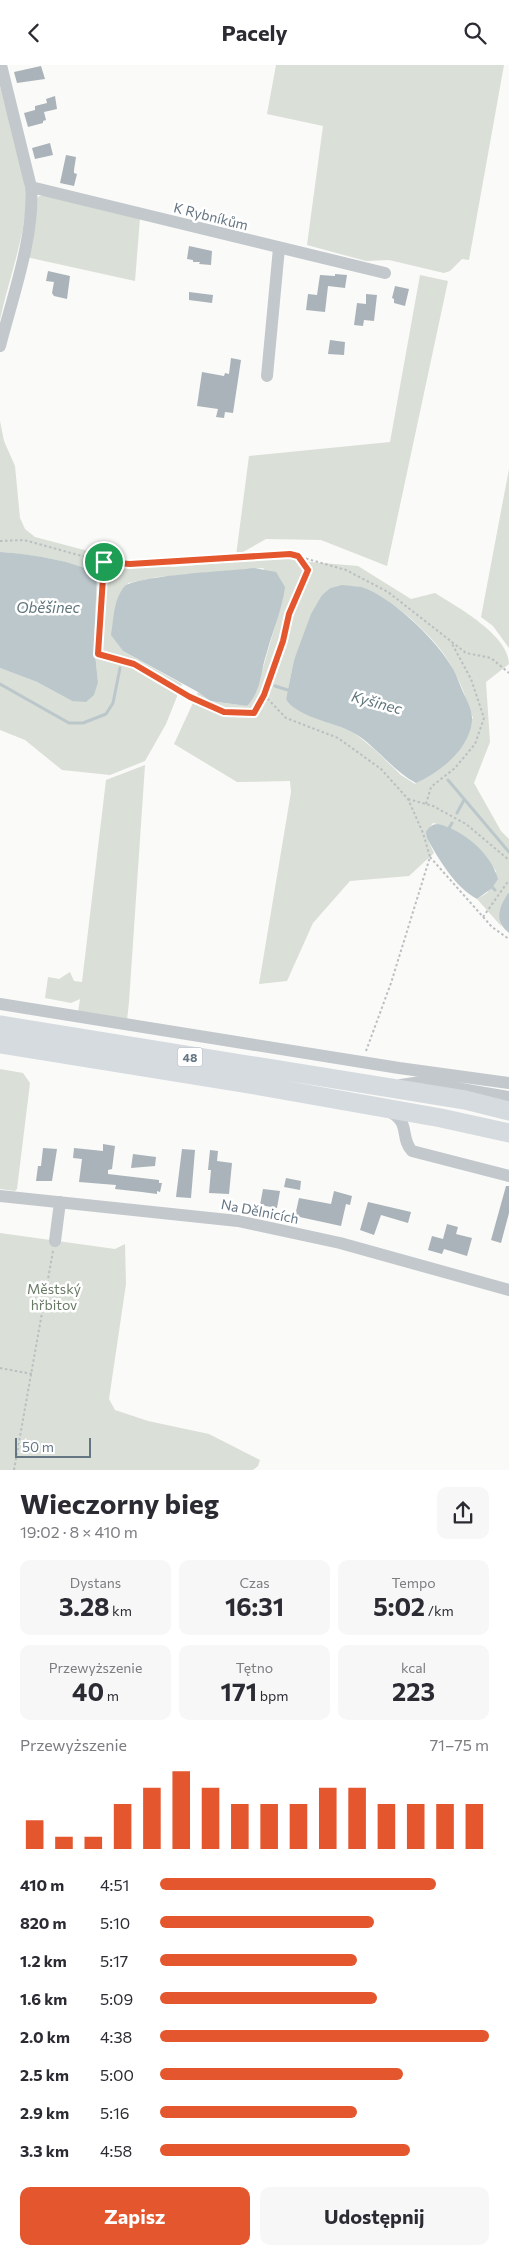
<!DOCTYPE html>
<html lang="pl">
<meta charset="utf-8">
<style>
:root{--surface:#fff;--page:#f7f7f7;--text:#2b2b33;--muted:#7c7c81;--accent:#e4572e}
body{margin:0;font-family:Commissioner,sans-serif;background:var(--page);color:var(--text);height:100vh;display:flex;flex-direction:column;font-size:19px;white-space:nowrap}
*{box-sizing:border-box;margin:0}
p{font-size:16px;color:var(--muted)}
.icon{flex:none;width:28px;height:28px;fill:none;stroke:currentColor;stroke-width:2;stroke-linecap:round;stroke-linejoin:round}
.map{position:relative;height:1405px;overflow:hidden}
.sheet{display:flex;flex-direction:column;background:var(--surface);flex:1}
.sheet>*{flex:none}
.scale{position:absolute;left:15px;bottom:12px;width:76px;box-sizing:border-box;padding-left:5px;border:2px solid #657683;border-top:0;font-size:14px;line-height:18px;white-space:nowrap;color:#657683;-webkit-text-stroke:4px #fff;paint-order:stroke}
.pin{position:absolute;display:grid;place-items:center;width:42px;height:42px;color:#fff;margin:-21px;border:2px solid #fff;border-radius:50%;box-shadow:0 1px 5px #0007}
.round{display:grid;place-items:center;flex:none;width:52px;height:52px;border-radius:10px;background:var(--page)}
.summary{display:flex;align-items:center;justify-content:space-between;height:85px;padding:0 20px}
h1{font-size:28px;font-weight:700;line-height:38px}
.metrics{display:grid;grid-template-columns:repeat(3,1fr);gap:8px;height:85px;padding:5px 20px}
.metrics div{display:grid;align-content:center;border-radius:10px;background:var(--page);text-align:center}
.metrics b{font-size:25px;font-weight:700}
.metrics small{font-size:14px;font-weight:400}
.metrics p{font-size:14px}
.chart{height:140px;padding:10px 20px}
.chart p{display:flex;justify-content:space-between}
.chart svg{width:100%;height:90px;margin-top:5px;stroke:var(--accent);stroke-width:6}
.button{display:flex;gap:10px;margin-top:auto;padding:10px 20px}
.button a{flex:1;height:58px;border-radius:10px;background:var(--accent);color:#fff;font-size:20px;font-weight:700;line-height:58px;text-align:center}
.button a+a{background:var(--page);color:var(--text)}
ul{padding:0 20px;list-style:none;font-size:16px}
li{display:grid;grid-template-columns:80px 60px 1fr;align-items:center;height:38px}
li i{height:12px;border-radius:6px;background:var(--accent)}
header{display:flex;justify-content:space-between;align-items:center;height:65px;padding:0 20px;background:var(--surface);font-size:22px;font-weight:700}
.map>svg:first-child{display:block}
.green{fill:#dadfd7;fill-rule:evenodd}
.water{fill:#bbc7cb}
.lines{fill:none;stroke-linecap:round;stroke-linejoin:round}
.stream{stroke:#bbc7cb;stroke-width:3}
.building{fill:#aab3b9}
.path{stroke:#bbbfc2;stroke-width:2;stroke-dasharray:2.5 2.5;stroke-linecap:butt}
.minor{stroke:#c3c8cc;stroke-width:12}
.highway{stroke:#d6dbdf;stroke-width:19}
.route-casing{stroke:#fff;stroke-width:10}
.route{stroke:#e4572e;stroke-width:6}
.labels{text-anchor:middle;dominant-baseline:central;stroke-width:5;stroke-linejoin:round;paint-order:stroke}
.shield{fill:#fff;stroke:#939fa8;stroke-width:1}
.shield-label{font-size:12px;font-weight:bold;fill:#657683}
.street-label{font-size:14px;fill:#657683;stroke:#fff}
.park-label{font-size:14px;fill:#687a64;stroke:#fff}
.water-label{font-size:15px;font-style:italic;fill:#60757c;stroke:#fff}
</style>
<header><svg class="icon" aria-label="back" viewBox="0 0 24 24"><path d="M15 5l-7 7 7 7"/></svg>Pacely<svg class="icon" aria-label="search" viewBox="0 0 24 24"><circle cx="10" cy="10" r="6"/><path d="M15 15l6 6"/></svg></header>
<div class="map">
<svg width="509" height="1405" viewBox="0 0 509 1405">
<rect width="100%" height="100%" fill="#fafaf8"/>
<path class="green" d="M276,0H504L469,195L462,194L450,206L444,208L389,195L366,196L307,180L323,61L267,49Z
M0,21C8,53 27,108 26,140C23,178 8,217 0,255Z
M46,130L140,153L135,216L26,192L35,137L39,131Z
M420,210L448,216L387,501L321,475L266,474L236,491L249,391L390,377Z
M0,356L4,376L15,401L20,453L25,464L35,472L107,491L173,502L285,493L299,496L358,501L411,534L435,528C457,542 509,570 509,599L486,617L490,677L474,718L501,766L509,774C509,790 509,810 509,825C506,843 494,838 502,862L477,834L487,828L496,806C476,781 465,766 433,758C423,769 429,776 434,788L409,811L350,816L313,858L287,916L259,919L291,727L290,716L237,717L174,679L198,627L210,636L247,641L263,603L283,533L263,503L158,512L128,518L113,560L112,570L123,586L182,619L166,659L145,696L110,710L62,705L25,675L0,665V603L37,617L72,636L98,617L94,579L97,510C84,497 20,488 0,487ZM340,521C347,521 356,521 362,523C393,533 435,572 451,600C460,616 467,635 473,653L415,719L401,710L374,684L353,667L298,645L286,634L294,595L322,530L330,523Z
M509,404V583L493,561L481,552Z
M145,700L129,937L127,955L78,947L80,934L71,938L45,933L48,912L59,914L70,907L74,916L82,917L106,715Z
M0,1004L23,1008L30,1018L17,1124L15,1126L0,1124Z
M0,1168L115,1184L125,1179L126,1219L109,1334L115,1345L148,1356L209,1369L260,1395L258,1401L253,1405H0Z"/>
<path class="water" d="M0,487C21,488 82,496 97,510L94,579L98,617L94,630L86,637L72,636L37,617L0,603Z
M254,503L276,507L285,522C282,545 273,565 267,587C260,607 262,625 247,641L210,636L198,627L123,586L111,570C114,554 113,536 124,522C135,510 233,506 254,503Z
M342,520C348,521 356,521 361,522C391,531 434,573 450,599C456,607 459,618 463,627C467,635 473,647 472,656C469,685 440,707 416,718C390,704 375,679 352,667C334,657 296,652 286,634L294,595L311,549L322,530L330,523Z
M438,759C463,765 491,788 498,814L492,823L477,834C455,822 439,795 427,773L426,767C429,762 432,759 438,759Z
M509,827V868C493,855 499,842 509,827Z"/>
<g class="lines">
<path class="stream" d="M0,619L69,658H83L106,649L113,638L120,603
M275,621L291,626
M448,715L509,787
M457,748L464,735
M451,766L449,763L452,758
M490,820L495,825"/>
</g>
<path class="building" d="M41,1L45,14L17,18L14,7Z
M55,31L57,44L44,47L46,55L43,56V58L28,62L24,48L35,45V41L47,38L46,34Z
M50,78L53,90L35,94L32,83Z
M66,90L76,92L74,105V108L77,109L74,121L60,118Z
M189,181L212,186L211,200L199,199L200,197H193V195L187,194Z
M48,206L70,211L67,234L54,231L52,228L54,217L46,216Z
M335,209L347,210L345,223L328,221L325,247L306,245L308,229L317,230L320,210L335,211Z
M395,221L409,224L405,241L394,238V234L392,233Z
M189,227L213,230L212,238L189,235Z
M366,229L377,230L374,256L364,255L363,261L354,260L357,238L366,239Z
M330,275L345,277L344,290L328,289Z
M231,293L241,295L233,348L225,347L224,353L216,352L218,344L197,341L202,307L224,311L225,308L229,309Z
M103,1079L115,1081L112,1104L108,1105V1109L159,1115V1118H162L160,1127L157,1126V1129L142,1127L115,1124L116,1120L79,1117L82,1094L73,1093L74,1083L103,1086Z
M43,1083L57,1084L52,1116H36L38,1101H41Z
M182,1084L195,1085L191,1133L176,1132Z
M210,1085L218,1086L217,1096L232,1098L229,1129L209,1128L211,1105H208Z
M133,1089L156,1092L155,1101L131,1103Z
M286,1113L301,1116L300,1125L284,1122Z
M506,1121H509V1148L501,1178L491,1175Z
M263,1124L280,1126L277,1143L260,1140Z
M334,1126L352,1131L350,1140L346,1139L341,1161L295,1151L299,1133L331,1139Z
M368,1137L411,1147L408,1158L381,1150L374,1170L360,1165Z
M447,1159L458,1162L456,1169L472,1173L467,1191L444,1184L442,1189L428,1185L432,1171L443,1174Z"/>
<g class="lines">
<path class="path" d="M0,476L24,475L104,497L130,499L290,489L346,505L388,527L466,588L491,593L509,608
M104,497L98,589L134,599L190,631L224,647L254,648L264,630L283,576L289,549L308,505L298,491
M264,630L286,653L338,673L381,704L408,734L423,768L430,792L391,918L366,986
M408,734L433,741L466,759L509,795
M426,739L431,722L455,703L475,679L484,653L471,614L451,577
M430,792L492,862L509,874
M483,852L509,815
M0,1303L32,1309
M14,1405L53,1186"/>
<path class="minor" d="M31,122L385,208
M0,281C12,234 35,169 31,122L1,0
M267,311L279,183
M0,939L399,1003L509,1018
M401,1020L421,1017L509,1032
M388,1046C412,1057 399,1072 412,1086L509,1111
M0,1131L238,1156L340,1178L509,1225
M55,1176L60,1137"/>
<path class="highway" d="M0,960L465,1035L509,1046
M0,979L261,1021L441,1053L509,1068"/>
</g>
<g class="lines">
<g class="route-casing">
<path id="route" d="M290,489L298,491L308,505L289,549L283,576L264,630L254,648L224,647L190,632L134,599L98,589L104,497L130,499Z"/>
</g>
<use href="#route" class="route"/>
</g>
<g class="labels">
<rect class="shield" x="177.5" y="982.5" width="25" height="19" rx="4"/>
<g class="shield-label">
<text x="190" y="992">48</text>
</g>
<g class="street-label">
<text transform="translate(211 151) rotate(14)">K Rybníkům</text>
<text transform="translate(260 1146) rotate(11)">Na Dělnicích</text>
</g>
<g class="park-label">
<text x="54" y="1223">Městský<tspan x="54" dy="16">hřbitov</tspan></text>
</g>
<g class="water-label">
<text x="48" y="542">Oběšinec</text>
<text transform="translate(377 637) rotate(15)">Kyšinec</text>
</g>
</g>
</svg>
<div class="scale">50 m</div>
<div class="pin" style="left:104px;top:497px;background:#1e9e55"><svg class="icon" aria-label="arrive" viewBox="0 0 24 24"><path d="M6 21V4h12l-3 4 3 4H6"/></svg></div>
</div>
<section class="sheet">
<div class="summary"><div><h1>Wieczorny bieg</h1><p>19:02 · 8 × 410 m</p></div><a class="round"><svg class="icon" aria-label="share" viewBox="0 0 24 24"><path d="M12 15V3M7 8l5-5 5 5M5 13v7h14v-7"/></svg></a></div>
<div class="metrics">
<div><p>Dystans</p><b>3.28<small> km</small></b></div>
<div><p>Czas</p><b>16:31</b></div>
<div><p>Tempo</p><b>5:02<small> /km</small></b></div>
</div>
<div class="metrics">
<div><p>Przewyższenie</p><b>40<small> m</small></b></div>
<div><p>Tętno</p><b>171<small> bpm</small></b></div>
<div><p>kcal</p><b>223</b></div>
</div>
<div class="chart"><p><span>Przewyższenie</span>71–75 m</p>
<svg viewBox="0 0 160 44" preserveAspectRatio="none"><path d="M5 44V30M15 44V38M25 44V38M35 44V22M45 44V14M55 44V6M65 44V14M75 44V22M85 44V22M95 44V22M105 44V14M115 44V14M125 44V22M135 44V22M145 44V22M155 44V22"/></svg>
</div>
<ul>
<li><b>410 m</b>4:51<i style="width:84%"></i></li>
<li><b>820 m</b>5:10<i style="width:65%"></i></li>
<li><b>1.2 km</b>5:17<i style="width:60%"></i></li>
<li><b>1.6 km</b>5:09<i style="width:66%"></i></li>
<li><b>2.0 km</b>4:38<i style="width:100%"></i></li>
<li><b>2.5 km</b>5:00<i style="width:74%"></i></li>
<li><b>2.9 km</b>5:16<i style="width:60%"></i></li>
<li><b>3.3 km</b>4:58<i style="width:76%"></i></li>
</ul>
<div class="button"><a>Zapisz</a><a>Udostępnij</a></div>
</section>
